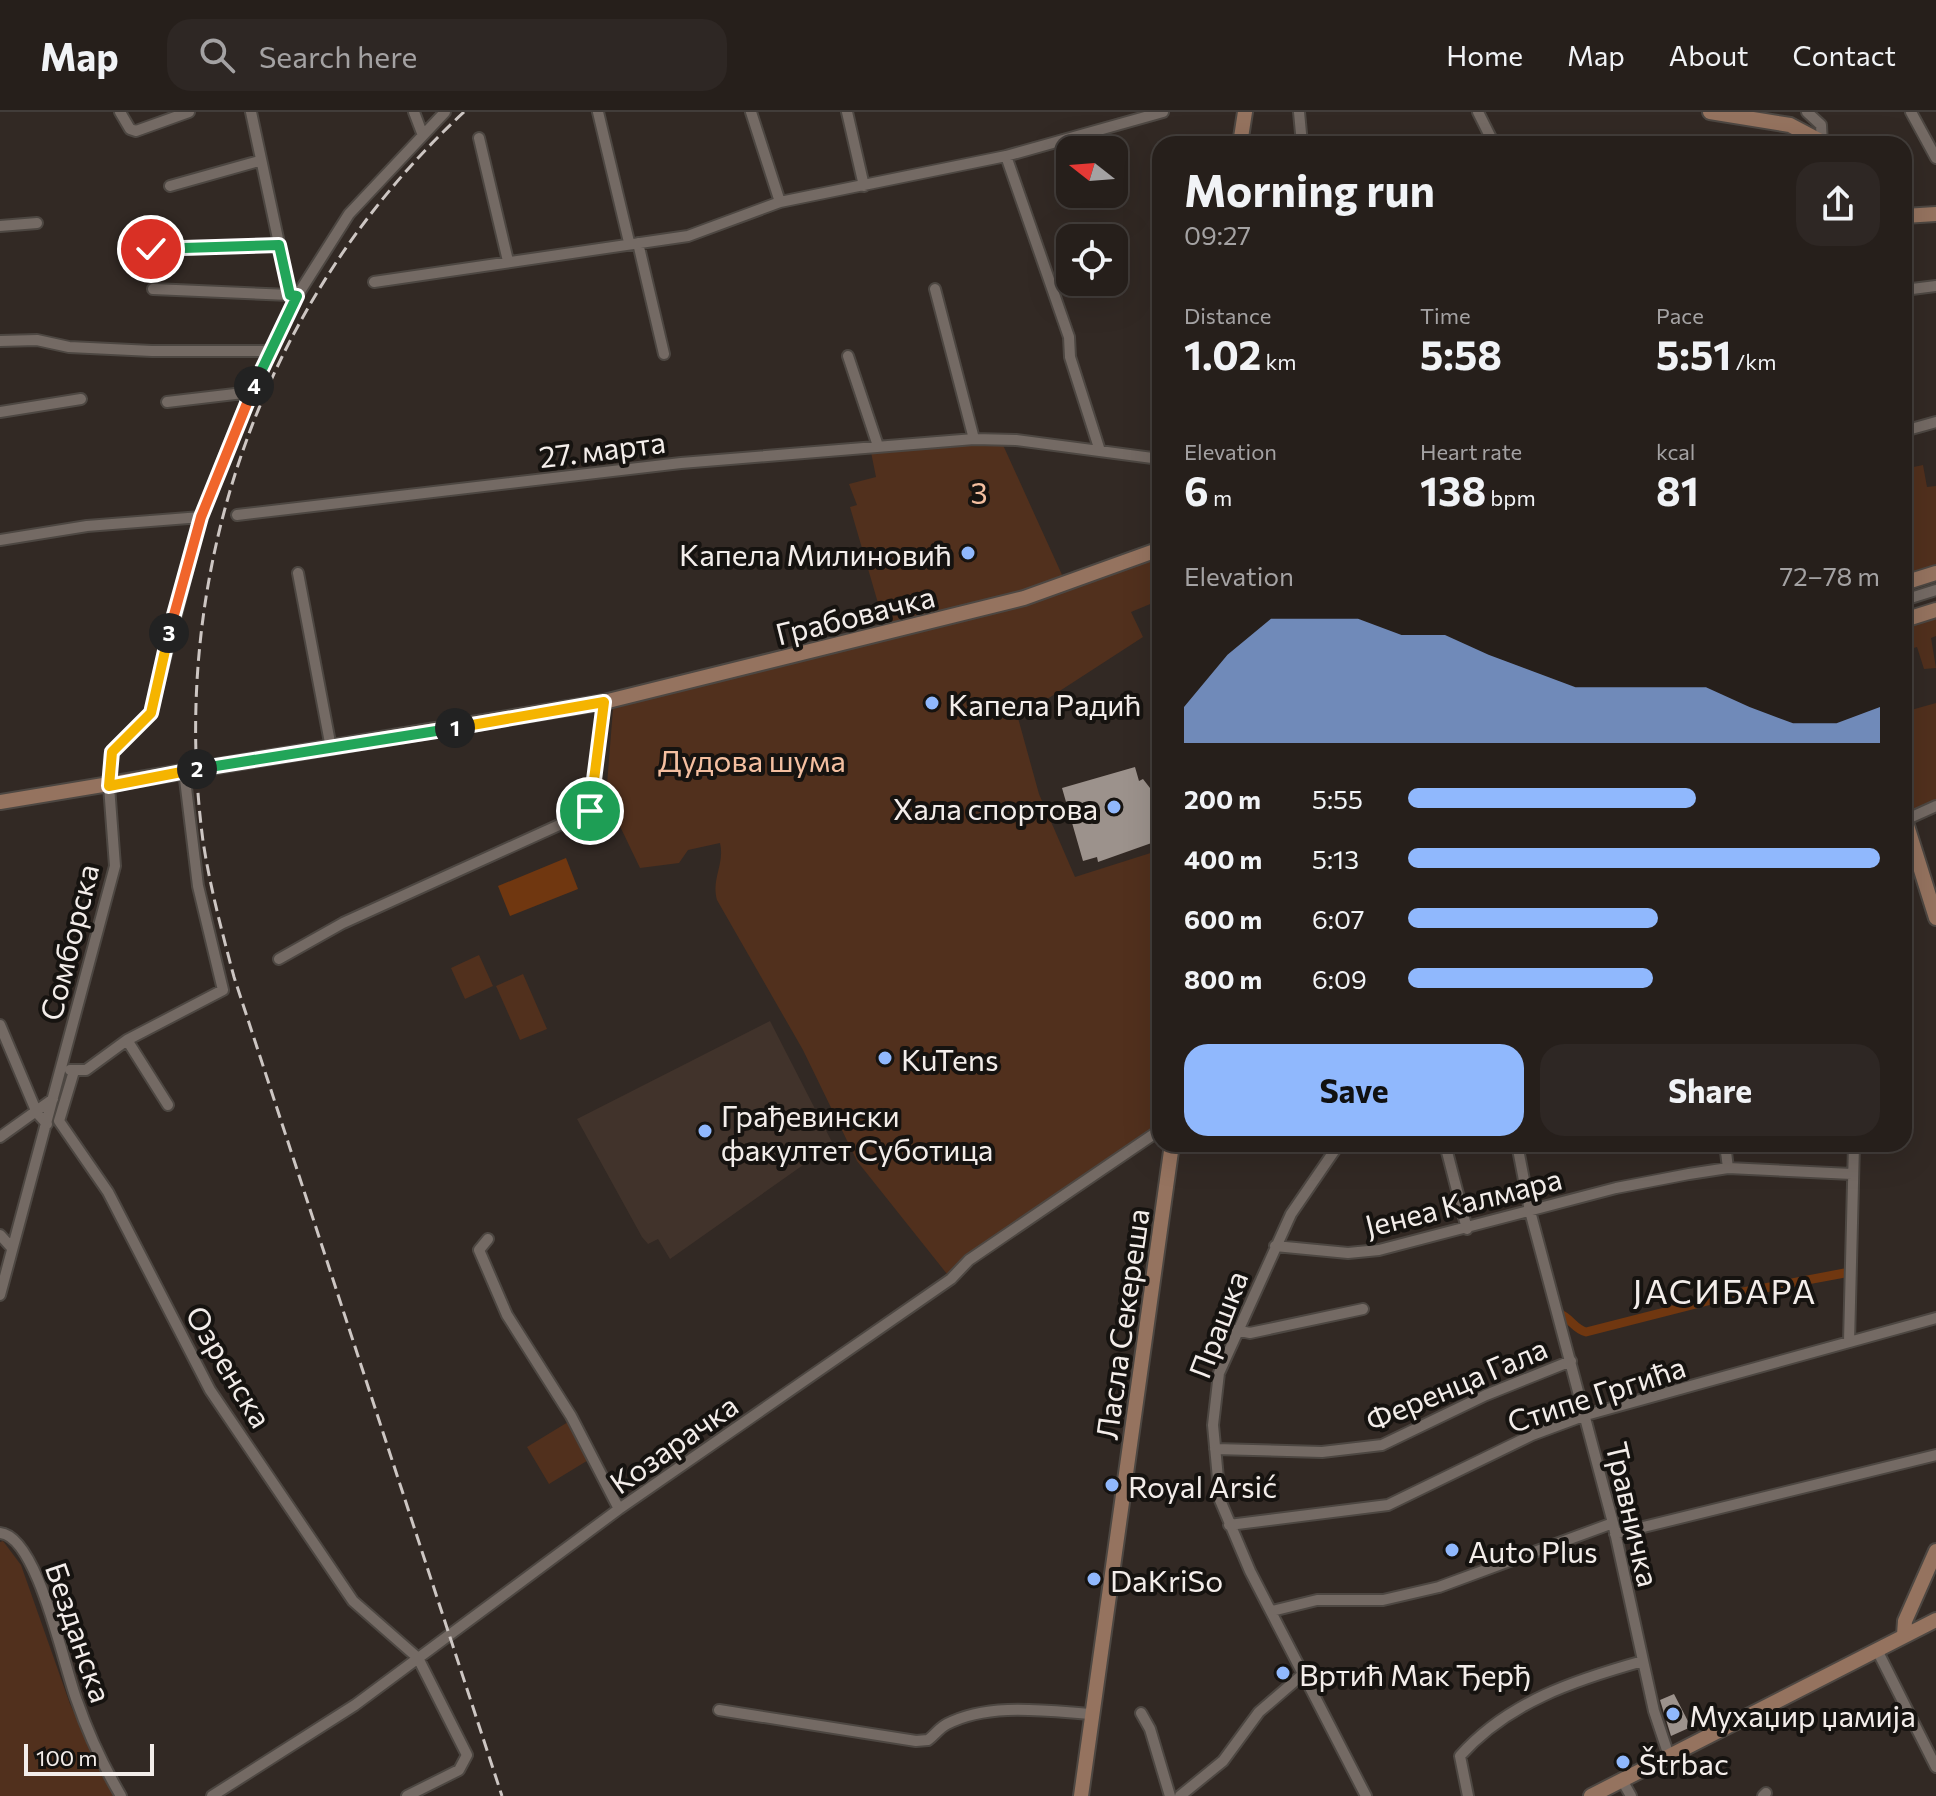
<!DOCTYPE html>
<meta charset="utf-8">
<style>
:root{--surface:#261f1b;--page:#2e2724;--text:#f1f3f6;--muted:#a4a2a3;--line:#423d3a;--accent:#90b8fd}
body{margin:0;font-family:Commissioner,sans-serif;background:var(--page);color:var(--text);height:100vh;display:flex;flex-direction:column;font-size:30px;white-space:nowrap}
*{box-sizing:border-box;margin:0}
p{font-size:26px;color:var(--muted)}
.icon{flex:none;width:44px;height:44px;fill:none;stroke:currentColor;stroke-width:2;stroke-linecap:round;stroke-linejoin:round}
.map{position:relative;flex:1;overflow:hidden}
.side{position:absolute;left:1152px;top:24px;width:760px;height:1016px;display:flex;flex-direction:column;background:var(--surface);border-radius:24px;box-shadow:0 8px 32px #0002,0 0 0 2px var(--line)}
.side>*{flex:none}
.needle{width:52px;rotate:287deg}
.controls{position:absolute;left:1056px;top:24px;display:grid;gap:16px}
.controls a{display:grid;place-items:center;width:72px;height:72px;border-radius:16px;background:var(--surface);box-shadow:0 8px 32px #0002,0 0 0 2px var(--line);font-size:40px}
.scale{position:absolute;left:24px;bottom:20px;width:130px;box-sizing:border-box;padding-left:8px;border:4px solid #f3edea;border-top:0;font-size:22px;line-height:28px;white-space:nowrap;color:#f3edea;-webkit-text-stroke:6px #161310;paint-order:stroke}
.pin{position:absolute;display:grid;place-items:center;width:68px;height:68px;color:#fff;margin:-34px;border:4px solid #fff;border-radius:50%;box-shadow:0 2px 8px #0007}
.km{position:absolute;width:40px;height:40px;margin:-20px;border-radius:50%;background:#222;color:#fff;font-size:22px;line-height:40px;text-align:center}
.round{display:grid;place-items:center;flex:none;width:84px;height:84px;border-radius:24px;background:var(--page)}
.headline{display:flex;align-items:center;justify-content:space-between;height:136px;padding:0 32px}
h1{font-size:44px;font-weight:700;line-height:60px}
.figures{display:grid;grid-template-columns:repeat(3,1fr);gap:12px;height:136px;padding:8px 32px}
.figures div{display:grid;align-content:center}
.figures b{font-size:40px;font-weight:700}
.figures small{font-size:22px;font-weight:400}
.figures p{font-size:22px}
.chart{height:224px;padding:16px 32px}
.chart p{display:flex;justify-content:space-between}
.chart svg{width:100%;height:144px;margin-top:8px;fill:var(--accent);opacity:.7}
.button{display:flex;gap:16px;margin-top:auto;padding:16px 32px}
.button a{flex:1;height:92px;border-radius:24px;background:var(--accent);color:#111;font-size:32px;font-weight:700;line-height:92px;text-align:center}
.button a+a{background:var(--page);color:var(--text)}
ul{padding:0 32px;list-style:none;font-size:26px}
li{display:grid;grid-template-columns:128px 96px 1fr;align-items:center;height:60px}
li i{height:20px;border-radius:10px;background:var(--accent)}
header{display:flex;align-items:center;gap:48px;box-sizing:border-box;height:112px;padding:0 40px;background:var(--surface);border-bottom:2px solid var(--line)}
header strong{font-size:38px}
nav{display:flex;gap:44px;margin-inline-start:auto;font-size:28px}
.search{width:560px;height:72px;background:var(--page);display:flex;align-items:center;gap:20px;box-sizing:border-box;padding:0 28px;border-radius:24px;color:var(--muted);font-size:30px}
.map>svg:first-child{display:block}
.built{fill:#41332b}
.green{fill:#51301d}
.water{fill:#703710}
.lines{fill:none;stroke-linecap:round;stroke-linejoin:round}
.canal{stroke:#703710;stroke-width:9}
.building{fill:#9c928c}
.street-casing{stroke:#4d4742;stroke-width:14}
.secondary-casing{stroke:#4d4742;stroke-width:18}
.street{stroke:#746a64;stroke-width:10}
.secondary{stroke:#95735f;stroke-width:14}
.rail{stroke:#cdc6c3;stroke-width:3;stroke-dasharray:12 6;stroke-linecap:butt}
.split-1-casing{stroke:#fff;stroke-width:16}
.split-2-casing{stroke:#fff;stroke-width:16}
.split-3-casing{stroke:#fff;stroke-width:16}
.split-4-casing{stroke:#fff;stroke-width:16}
.split-5-casing{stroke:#fff;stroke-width:16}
.split-1{stroke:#f5b400;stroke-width:10}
.split-2{stroke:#22a559;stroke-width:10}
.split-3{stroke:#f5b400;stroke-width:10}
.split-4{stroke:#f0652b;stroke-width:10}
.split-5{stroke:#22a559;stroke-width:10}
.poi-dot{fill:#90b8fd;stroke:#161310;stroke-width:3}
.labels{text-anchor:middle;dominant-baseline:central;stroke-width:8;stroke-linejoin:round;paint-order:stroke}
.street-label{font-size:30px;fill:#f3edea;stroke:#161310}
.park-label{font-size:30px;fill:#f4bfa0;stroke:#161310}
.poi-label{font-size:30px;fill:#f3edea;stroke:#161310;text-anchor:start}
.quarter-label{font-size:34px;letter-spacing:2px;fill:#f3edea;stroke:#161310}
</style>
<header>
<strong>Map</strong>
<div class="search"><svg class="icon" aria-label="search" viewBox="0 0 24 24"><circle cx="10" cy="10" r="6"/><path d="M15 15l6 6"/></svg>Search here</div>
<nav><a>Home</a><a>Map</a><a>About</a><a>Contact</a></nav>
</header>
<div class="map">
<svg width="1936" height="1684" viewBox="0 0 1936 1684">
<rect width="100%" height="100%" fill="#322924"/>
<path class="built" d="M770,909L833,1032L670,1147L658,1127L648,1132L642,1125L577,1007Z"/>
<path class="green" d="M970,332L1003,333L1063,465L1020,481L885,515L850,395L857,393L849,372L876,365L871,340Z
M1923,353L1927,375L1936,374V454L1904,464V357Z
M1160,441V488L1131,500L1143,525L1018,606L1039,682L1075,765L1160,738V1018L951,1167L857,1049L803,938L717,788C711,767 725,752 720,731L688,738L679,751L640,756L606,685L613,597Z
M1936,506V524L1931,526L1936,556L1924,557L1917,535L1904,539V515Z
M1936,591V690L1906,703L1904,600Z
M479,843L493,874L465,887L451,856Z
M523,862L547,917L520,928L496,874Z
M568,1310L590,1347L549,1372L527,1335Z
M3,1429L21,1453L70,1592L115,1684H0V1430Z"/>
<path class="water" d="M566,746L578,777L510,804L498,774Z"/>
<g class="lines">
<path class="canal" d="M1558,1201C1571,1206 1574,1217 1586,1220L1743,1180L1850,1160"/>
</g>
<path class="building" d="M1135,655L1139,669L1143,667L1150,676L1160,677V728L1098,750L1097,745L1083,749L1062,676Z
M1674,1582L1691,1615L1671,1624L1660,1588Z"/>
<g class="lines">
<g class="street-casing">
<path id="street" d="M120,0L130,17L136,19L189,0
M251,0L290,183L297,184
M414,0L422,21
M598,0L629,130
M751,0L780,90
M847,0L864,74
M1299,0L1302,32
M1478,0L1494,32
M1807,0L1821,13L1822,32
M1911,0L1936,46
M479,26L508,149
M1006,44L1069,225L1070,245L1100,339
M170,74L259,49
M0,114L37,111
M638,131L664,242
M151,137L279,133
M374,170L688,124L780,90L1006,44L1163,0
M153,177L290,183
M935,177L974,327
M1904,178L1936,174
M0,229L37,228L69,235L152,239H271
M1904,235L1906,178
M848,244L878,334
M167,290L252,280
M0,300L81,287
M1904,319L1936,310
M237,403L681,351L974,327L1016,328L1160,347
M0,428L87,414L201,405
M298,461L331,636
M1904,488L1936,478
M1905,708L1936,694
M279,847L343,811L590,699L604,590
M0,913L37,1001L47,1012
M127,928L168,993
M70,958H86L127,928L223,878L198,774L184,659
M74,959L59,1009L108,1080L210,1278L353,1489L418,1546L467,1643L459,1658L407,1684
M0,1025L53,987
M1339,1032L1291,1102L1219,1261L1213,1313L1220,1388L1250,1459L1366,1684
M1445,1032L1467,1117
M1517,1032L1530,1099L1613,1411L1654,1599L1669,1644
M1725,1032L1728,1056
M0,1123L12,1136
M488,1127L479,1138L507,1203L571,1304L619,1397
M1275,1134L1348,1141L1379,1138L1616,1076L1689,1062L1728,1056L1852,1062
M0,1183L115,754L109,674L110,643L151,601L201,405L238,310L297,184L349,102L445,0
M1235,1218L1250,1221L1363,1197
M1849,1230L1854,1032
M1215,1337L1322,1340L1382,1333L1486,1283L1571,1249
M1229,1413L1388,1393L1532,1323L1586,1303L1936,1206
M0,1421C38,1424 64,1556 77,1589C88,1621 104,1655 121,1684
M1615,1422L1936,1343
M1272,1499L1317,1488H1383L1439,1475L1613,1411
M1877,1538L1936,1655
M719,1598L916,1629L928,1628C935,1623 939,1616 947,1612C989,1590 1047,1599 1092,1602
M1141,1601L1150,1617L1170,1684
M1622,1668L1631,1684
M212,1684L355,1593L619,1397L951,1167L969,1148L1160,1018
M1180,1684L1223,1649L1259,1600L1302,1563
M1468,1684L1460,1644C1508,1590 1575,1568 1643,1549
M1763,1684L1766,1681"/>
</g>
<g class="secondary-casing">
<path id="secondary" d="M1710,0L1790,13L1826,32
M1240,32L1245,0
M1904,104L1936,102
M1904,471L1936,461
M1904,508L1936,498
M0,690L604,590L1024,486L1160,437
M1904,704L1936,806
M1904,1523L1905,1509L1936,1439
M1081,1684L1172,1032
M1591,1684L1936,1508"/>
</g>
<use href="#street" class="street"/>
<use href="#secondary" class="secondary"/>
<path class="rail" d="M464,0C264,185 167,459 203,729C210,775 222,820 234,865L502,1684"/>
</g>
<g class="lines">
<g class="split-1-casing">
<path id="split-1" d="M455,616L604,590L590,699"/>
</g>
<g class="split-2-casing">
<path id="split-2" d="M197,657L455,616"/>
</g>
<g class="split-3-casing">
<path id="split-3" d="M169,521L151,601L112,640L109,674L197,657"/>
</g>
<g class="split-4-casing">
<path id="split-4" d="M169,521L201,405L254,274"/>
</g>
<g class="split-5-casing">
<path id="split-5" d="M151,137L279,133L290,183L297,184L254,274"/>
</g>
<use href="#split-1" class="split-1"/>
<use href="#split-2" class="split-2"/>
<use href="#split-3" class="split-3"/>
<use href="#split-4" class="split-4"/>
<use href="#split-5" class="split-5"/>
</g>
<g class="poi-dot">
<circle cx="968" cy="441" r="8"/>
<circle cx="932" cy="591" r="8"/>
<circle cx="1114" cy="695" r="8"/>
<circle cx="885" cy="946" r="8"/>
<circle cx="705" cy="1019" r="8"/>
<circle cx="1112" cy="1373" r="8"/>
<circle cx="1452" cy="1438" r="8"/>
<circle cx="1094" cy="1467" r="8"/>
<circle cx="1283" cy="1561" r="8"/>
<circle cx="1673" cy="1602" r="8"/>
<circle cx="1623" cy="1650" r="8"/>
</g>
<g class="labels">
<g class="street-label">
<text transform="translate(602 336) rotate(-7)">27. марта</text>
<text transform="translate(855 502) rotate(-14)">Грабовачка</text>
<text transform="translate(68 830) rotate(-76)">Сомборска</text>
<text transform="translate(1463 1089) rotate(-14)">Јенеа Калмара</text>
<text transform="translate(1121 1212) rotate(-82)">Ласла Секереша</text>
<text transform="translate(1217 1212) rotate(-69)">Прашка</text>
<text transform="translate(230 1254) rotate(59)">Озренска</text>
<text transform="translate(1456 1271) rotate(-23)">Ференца Гала</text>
<text transform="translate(1596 1281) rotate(-18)">Стипе Гргића</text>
<text transform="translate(673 1331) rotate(-35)">Козарачка</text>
<text transform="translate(1634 1402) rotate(77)">Травничка</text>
<text transform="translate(80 1520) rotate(71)">Безданска</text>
</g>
<g class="park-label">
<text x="979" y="379">3</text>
<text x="752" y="647">Дудова шума</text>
</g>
<g class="poi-label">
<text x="952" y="441" text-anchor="end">Капела Милиновић</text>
<text x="948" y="591">Капела Радић</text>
<text x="1098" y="695" text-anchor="end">Хала спортова</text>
<text x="901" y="946">KuTens</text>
<text x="721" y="1002">Грађевински<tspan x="721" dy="34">факултет Суботица</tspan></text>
<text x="1128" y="1373">Royal Arsić</text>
<text x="1468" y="1438">Auto Plus</text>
<text x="1110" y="1467">DaKriSo</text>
<text x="1299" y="1561">Вртић Мак Ђерђ</text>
<text x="1689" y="1602">Мухаџир џамија</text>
<text x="1639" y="1650">Štrbac</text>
</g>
<g class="quarter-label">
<text x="1725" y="1178">ЈАСИБАРА</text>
</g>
</g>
</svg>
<div class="controls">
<a><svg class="needle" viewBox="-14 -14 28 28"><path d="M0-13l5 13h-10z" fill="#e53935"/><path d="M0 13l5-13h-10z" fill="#a4a2a3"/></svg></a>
<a><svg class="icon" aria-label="locate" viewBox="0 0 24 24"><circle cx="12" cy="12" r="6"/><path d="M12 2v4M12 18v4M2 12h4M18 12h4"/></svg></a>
</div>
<div class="scale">100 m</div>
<div class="pin" style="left:590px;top:699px;background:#1e9e55"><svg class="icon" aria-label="arrive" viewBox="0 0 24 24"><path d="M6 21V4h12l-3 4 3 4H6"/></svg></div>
<div class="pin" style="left:151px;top:137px;background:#d93025"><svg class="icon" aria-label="check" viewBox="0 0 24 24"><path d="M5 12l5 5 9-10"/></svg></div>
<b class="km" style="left:455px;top:616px">1</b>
<b class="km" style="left:197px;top:657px">2</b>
<b class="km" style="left:169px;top:521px">3</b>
<b class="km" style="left:254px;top:274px">4</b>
<section class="side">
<div class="headline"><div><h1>Morning run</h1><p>09:27</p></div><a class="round"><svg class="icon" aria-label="share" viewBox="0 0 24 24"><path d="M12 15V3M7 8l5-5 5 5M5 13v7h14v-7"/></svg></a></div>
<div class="figures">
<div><p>Distance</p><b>1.02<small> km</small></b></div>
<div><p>Time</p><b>5:58</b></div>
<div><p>Pace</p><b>5:51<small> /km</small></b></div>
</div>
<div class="figures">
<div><p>Elevation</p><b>6<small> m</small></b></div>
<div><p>Heart rate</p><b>138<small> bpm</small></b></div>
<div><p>kcal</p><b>81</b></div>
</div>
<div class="chart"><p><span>Elevation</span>72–78 m</p>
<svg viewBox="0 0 160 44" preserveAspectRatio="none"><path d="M0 44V33L10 17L20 6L30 6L40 6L50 11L60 11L70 17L80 22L90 27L100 27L110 27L120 27L130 33L140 38L150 38L160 33V44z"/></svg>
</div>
<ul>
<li><b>200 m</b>5:55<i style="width:61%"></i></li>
<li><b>400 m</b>5:13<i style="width:100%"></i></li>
<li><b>600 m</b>6:07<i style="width:53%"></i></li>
<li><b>800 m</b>6:09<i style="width:52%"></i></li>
</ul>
<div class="button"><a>Save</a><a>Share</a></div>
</section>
</div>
